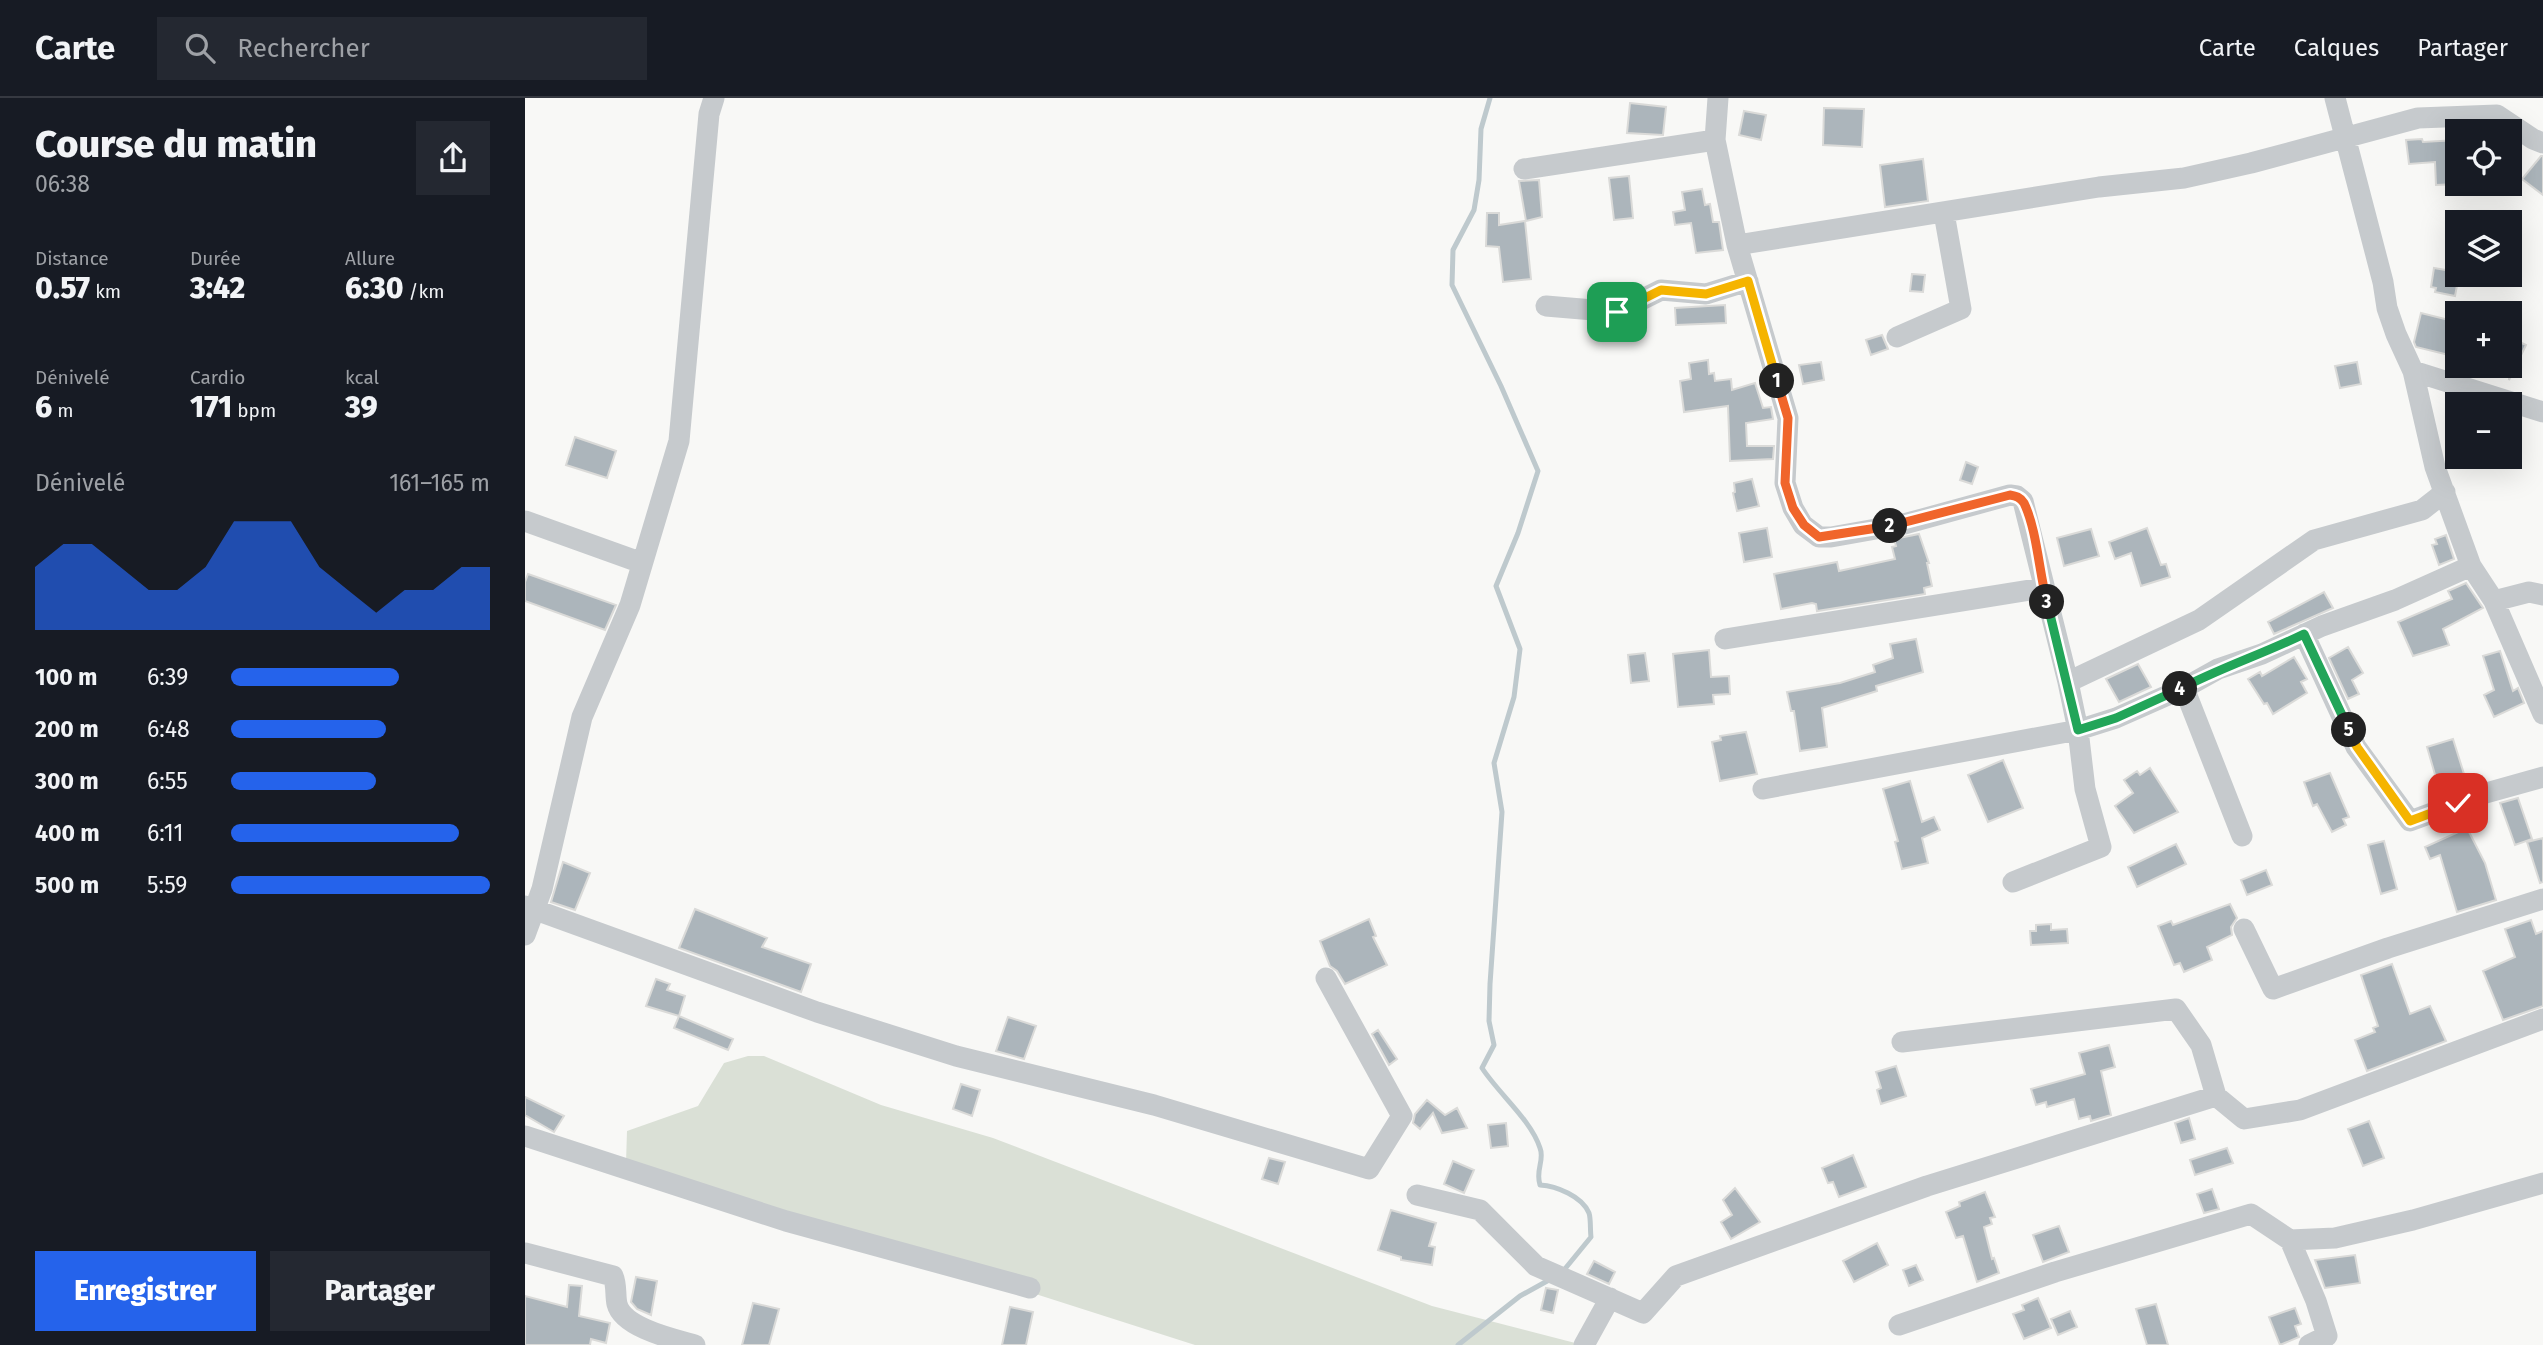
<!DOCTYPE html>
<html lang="fr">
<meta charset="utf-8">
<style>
:root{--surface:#171b24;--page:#242831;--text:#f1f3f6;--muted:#9ea1a6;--line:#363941;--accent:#2563eb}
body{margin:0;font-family:"Fira Sans",sans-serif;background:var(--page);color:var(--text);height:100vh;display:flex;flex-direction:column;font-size:26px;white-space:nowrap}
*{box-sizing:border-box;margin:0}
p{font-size:23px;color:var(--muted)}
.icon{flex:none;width:38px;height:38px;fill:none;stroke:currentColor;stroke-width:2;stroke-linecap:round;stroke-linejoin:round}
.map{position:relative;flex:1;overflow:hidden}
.details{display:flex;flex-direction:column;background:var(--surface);width:525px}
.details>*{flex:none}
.buttons{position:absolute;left:1920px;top:21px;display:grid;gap:14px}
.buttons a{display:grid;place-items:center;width:77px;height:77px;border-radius:0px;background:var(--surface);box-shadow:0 7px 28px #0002;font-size:35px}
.pin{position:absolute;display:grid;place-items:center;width:60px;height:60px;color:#fff;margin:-30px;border-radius:14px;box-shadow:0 4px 10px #0006}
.km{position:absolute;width:35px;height:35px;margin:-18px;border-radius:50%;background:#222;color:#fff;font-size:19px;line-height:35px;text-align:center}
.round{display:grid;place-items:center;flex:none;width:74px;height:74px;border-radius:0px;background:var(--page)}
.head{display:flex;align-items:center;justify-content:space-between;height:119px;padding:0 35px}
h1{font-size:38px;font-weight:800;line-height:52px}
.figures{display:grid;grid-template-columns:repeat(3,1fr);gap:10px;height:119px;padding:7px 35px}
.figures div{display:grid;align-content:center}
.figures b{font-size:30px;font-weight:800}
.figures small{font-size:19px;font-weight:400}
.figures p{font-size:19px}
.chart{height:196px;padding:14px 35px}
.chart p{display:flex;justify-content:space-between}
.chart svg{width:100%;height:126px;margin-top:7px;fill:var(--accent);opacity:.7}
.primary-button{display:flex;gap:14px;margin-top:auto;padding:14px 35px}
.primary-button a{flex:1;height:80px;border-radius:0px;background:var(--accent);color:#fff;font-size:28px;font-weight:800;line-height:80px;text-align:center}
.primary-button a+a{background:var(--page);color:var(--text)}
ul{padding:0 35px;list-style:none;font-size:23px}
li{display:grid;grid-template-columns:112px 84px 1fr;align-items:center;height:52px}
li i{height:18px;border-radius:9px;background:var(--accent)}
header{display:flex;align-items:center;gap:42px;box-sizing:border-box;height:98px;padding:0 35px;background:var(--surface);border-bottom:2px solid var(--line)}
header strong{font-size:33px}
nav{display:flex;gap:38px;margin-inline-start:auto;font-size:24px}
.search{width:490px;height:63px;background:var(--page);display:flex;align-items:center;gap:18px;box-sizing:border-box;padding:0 24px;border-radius:0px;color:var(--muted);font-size:26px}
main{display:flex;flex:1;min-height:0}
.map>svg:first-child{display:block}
.green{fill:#dae0d6}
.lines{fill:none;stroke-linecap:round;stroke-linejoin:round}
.stream{stroke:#bec9cd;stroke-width:5}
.building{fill:#acb5bb;stroke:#dadad8;stroke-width:2}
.minor{stroke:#c6cacd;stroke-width:21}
.split-1-casing{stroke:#fff;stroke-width:14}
.split-2-casing{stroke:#fff;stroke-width:14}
.split-3-casing{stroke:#fff;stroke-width:14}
.split-4-casing{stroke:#fff;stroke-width:14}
.split-5-casing{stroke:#fff;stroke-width:14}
.split-6-casing{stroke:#fff;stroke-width:14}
.split-1{stroke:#f5b400;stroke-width:9}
.split-2{stroke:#f0652b;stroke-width:9}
.split-3{stroke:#f0652b;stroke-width:9}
.split-4{stroke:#22a559;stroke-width:9}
.split-5{stroke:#22a559;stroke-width:9}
.split-6{stroke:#f5b400;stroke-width:9}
</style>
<header>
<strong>Carte</strong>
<div class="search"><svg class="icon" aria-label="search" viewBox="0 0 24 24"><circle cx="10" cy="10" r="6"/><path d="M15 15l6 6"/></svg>Rechercher</div>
<nav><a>Carte</a><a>Calques</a><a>Partager</a></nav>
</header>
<main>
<section class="details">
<div class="head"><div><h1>Course du matin</h1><p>06:38</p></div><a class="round"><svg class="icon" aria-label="share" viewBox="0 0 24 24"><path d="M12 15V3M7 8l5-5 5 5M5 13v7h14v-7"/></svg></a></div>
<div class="figures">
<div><p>Distance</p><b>0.57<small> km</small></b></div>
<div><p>Durée</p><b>3:42</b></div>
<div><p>Allure</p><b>6:30<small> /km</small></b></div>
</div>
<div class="figures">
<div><p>Dénivelé</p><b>6<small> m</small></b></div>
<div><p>Cardio</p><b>171<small> bpm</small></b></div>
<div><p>kcal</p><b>39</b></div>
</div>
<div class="chart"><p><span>Dénivelé</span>161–165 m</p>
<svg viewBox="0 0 160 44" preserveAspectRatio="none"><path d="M0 44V22L10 14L20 14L30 22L40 30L50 30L60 22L70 6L80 6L90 6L100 22L110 30L120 38L130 30L140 30L150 22L160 22V44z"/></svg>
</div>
<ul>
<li><b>100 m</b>6:39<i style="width:65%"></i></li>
<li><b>200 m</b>6:48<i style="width:60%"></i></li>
<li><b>300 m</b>6:55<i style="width:56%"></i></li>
<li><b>400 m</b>6:11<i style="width:88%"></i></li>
<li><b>500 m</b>5:59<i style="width:100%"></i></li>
</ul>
<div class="primary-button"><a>Enregistrer</a><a>Partager</a></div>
</section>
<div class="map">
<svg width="2018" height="1247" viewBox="0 0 2018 1247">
<rect width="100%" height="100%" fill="#f8f8f6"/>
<path class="green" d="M223,958H239L356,1007L468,1040L907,1208L1058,1247H670L101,1065L102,1033L173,1008L199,965Z"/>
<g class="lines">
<path class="stream" d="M965,0L956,31L954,82L949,112L928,152L927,187L976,288L1013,373L993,435L971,488L995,551L989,599L969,665L977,714L965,886L964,923L969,947L957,970C974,996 1006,1022 1015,1050C1020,1062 1010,1072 1015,1087C1031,1088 1057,1098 1064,1115C1066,1121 1065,1132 1066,1139L1039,1172
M933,1247L995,1198L1024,1182"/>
</g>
<path class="building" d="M1105,5L1141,9L1138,37L1102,35Z
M1299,10L1339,11L1337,49L1298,47Z
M1219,13L1241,17L1236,42L1214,37Z
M1897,41L1898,44L1932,42V86L1911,87L1910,64L1884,66L1881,42Z
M2016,58H2018V97L1997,81Z
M1398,61L1403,103L1360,109L1355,67Z
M1104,78L1108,120L1089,122L1084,80Z
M1014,82L1017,119L1001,123L994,83Z
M1177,91L1180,107L1185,106L1188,124H1194L1198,152L1171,155L1166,125L1150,127L1148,114L1160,112L1157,94Z
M962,115H974V127L1000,123L1006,181L978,184L974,149L961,148Z
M1909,170L1932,174L1934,177L1930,198L1910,194L1911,190L1906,189Z
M1387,176L1400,177L1398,194L1385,193Z
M1200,207L1201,225L1151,227L1150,210Z
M1896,215L1932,224V259L1891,249L1889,244Z
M1357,237L1363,251L1346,257L1341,242Z
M1984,239L2001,247L1984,282Z
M1183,262L1184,276L1189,275L1190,283L1206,281L1207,292L1230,285L1238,310L1246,309L1248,321L1221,325L1222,348H1249L1248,361L1205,363L1203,308L1159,314L1155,283L1166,281L1164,265Z
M1296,264L1299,282L1278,286L1274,267Z
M1832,264L1836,286L1815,290L1810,268Z
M50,339L91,353L82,380L41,367Z
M1441,364L1453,369L1447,386L1435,382Z
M1227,381L1234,408L1212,413L1208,395L1210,394L1209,385Z
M1242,430L1247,459L1219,464L1214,435Z
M1622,430L1636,467L1641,466L1645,479L1616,488L1606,455L1590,461L1584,444Z
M1566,431L1574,458L1539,468L1532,440Z
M1394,436L1404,465H1402L1407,488L1399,490L1400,496L1292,513L1291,506L1287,505L1256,511L1249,476L1312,464L1314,473L1370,461L1367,449L1371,448L1369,441Z
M1921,437L1929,461L1914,467L1907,447L1912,446L1910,441Z
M3,476L91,507L80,532L0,503V484Z
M1941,485L1958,510L1918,531L1924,547L1888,558L1873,524L1927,501L1923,493Z
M1799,494L1808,510L1749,536L1743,524Z
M1391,541L1398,574L1351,588L1352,593L1297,610L1302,649L1275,653L1269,613H1266L1262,594L1315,585L1350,574L1348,567L1368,560L1365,546Z
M1823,549L1838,575L1827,582L1834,596L1823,601L1804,560Z
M1184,552L1186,579L1204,578L1205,596L1188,597L1189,606L1153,609L1148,556Z
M1975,553L1988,593L1993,590L1999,605L1969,619L1959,597L1969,592L1958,558Z
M1120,555L1124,583L1106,585L1103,557Z
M1769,559L1782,581L1776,584L1782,595L1748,616L1742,605L1739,606L1723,581L1735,574L1737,578Z
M1613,566L1626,589L1594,604L1581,581Z
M1221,634L1232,676L1195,683L1187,644L1196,642L1195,638Z
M1928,641L1939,676L1913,687L1902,649Z
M1478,662L1498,710L1463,724L1443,677Z
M1625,670L1653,714L1609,735L1590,708L1608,695L1599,682L1612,673L1615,677Z
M1805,675L1824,719L1818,721L1821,727L1807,734L1792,706L1788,708L1779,684Z
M1385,683L1397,724L1409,719L1415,732L1397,740L1403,765L1377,771L1370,744L1373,743L1358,691Z
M1993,700L2007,741L1990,747L1975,705Z
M1942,730L1960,765L1971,802L1932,814L1915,757L1905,761L1900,749Z
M2018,740V784L2015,785L2002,744Z
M1859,743L1872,791L1856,796L1843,747Z
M1651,746L1661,766L1612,789L1603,769Z
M38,764L65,775L50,812L26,804Z
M1741,772L1747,787L1722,797L1716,782Z
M1705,806L1712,820L1706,829L1707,837L1682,849L1687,862L1659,874L1655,865L1649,867L1633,828L1646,823L1648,827Z
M170,811L242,840L237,849L286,866L276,894L154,850Z
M844,821L851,838L848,839L862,867L820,886L812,873L805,868L795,843Z
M2006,822L2011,836L2018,833V908L1978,922L1958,873L1990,859L1980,831Z
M1526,826V832L1542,831L1543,845L1506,847L1505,833H1511V827Z
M1867,866L1885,916L1905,908L1921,943L1842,973L1830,942L1850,934L1848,930L1853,928L1836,877Z
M131,881L145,886L142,892L160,898L154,918L121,908Z
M154,918L208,941L203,952L149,930Z
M483,919L511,928L499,961L471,953Z
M853,932L872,961L864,967L847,936Z
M1584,947L1590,969L1576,973L1586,1017L1566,1023L1565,1018L1554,1021L1549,1001L1522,1009L1521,1004L1511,1007L1506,991L1560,976L1554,955Z
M1371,968L1381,998L1356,1006L1352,992L1356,990L1351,974Z
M436,986L455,992L447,1018L428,1011Z
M0,999L39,1018L29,1034L0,1017Z
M902,1002L920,1017L932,1010L942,1030L917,1035L908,1015L895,1031L888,1025L890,1016Z
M1664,1020L1670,1041L1656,1045L1650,1025Z
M1844,1023L1859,1060L1838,1068L1823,1031Z
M981,1025L983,1048L966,1050L963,1027Z
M1702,1050L1708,1065L1670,1077L1665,1062Z
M1328,1057L1341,1089L1314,1099L1308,1084L1303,1085L1297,1070Z
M744,1060L760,1064L753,1086L737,1081Z
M928,1063L949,1072L939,1095L919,1086Z
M1210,1090L1235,1124L1206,1141L1196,1124L1207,1117L1198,1102Z
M1687,1091L1694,1111L1679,1115L1672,1096Z
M1460,1094L1470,1119L1465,1120L1467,1126L1459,1129L1467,1161L1469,1160L1474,1175L1452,1184L1438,1138L1431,1140L1421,1114L1435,1108L1434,1104Z
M866,1112L911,1125L904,1148L910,1149L907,1167L876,1162V1159L853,1152Z
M1534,1128L1544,1154L1518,1164L1508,1137Z
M1352,1145L1363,1167L1329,1184L1318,1163Z
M1830,1157L1835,1185L1800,1190L1790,1162Z
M1069,1163L1090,1174L1084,1186L1062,1176Z
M1391,1167L1398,1182L1384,1188L1378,1172Z
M111,1179L132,1183L126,1217L112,1211L106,1204Z
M44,1187L57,1188L54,1218L85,1225L81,1245L66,1241L65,1247H0V1198L42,1209Z
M1021,1190L1033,1192L1028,1215L1016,1212Z
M1513,1200L1526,1230L1499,1241L1488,1216L1499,1212L1497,1207Z
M228,1205L254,1211L244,1247H217Z
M1631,1206L1643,1247H1622L1611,1211Z
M485,1209L508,1214L501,1247H477Z
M1770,1210L1776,1226L1770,1228L1774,1239L1755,1247L1744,1219Z
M1545,1213L1552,1229L1533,1237L1526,1221Z"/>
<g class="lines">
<path class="minor" d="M1193,0L1190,42L1212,147L1263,320L1260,385L1268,410L1278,427L1294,439H1306L1379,426L1485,397L1492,398L1498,403L1543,584L1553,632L1560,691L1576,749L1488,784
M1810,0L1858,184L1862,210L1871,236L1888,273L1910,369L1946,468L1969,503L2018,616
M999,71L1190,42
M1212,147L1574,89L1659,80L1726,65L1893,20L1972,17L2008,41L2018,45
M1021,208L1092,214L1136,192L1181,196L1223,183
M1372,239L1436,211L1419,115
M1888,273L2018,314
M0,423L117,465
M1969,503L2004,494L2018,497
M1779,536L1831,649L1885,723L1961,695L2018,679
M1200,541L1518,490
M1543,584L1674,522L1789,442L1897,412L1920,394
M1238,691L1553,632L1591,620L1659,590
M1717,738L1659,590L1693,571L1737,556L1797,528L1870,502L1946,468
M0,808L292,914L431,958L629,1007L844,1071L877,1018L801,880
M1719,831L1748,891L1863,850L2018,801
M0,837L17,791L57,619L105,507L154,343L184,16L189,0
M1377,944L1651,911L1676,947L1691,998L1719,1021L1775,1012L2018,921
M0,1038L261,1123L505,1190
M892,1097L955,1112L1011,1168L1118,1215L1151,1178L1402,1088L1691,998
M1765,1142L1791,1203L1802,1238L1784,1247
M0,1155L88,1178C92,1187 90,1197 92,1206C98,1230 149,1241 170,1247
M1374,1227L1530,1174L1726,1116L1765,1142L1810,1140L1888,1122L2018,1085
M1059,1247L1085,1200"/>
</g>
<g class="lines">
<g class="split-1-casing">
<path id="split-1" d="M1092,214L1136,192L1181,196L1223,183L1252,283"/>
</g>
<g class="split-2-casing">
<path id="split-2" d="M1252,283L1263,320L1260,385L1268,410L1279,427L1294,439L1365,428"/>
</g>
<g class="split-3-casing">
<path id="split-3" d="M1365,428L1485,397C1491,398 1495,399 1499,405C1512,432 1514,474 1522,504"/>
</g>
<g class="split-4-casing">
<path id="split-4" d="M1522,504L1553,632L1591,620L1655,591"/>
</g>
<g class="split-5-casing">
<path id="split-5" d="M1655,591C1695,570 1738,556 1779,536L1824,632"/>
</g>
<g class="split-6-casing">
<path id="split-6" d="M1824,632L1832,649L1885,723L1933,705"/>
</g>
<use href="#split-1" class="split-1"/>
<use href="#split-2" class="split-2"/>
<use href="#split-3" class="split-3"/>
<use href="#split-4" class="split-4"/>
<use href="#split-5" class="split-5"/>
<use href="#split-6" class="split-6"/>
</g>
</svg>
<div class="buttons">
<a><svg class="icon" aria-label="locate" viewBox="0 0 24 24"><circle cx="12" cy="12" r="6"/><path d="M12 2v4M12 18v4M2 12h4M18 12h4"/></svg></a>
<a><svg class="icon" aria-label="layers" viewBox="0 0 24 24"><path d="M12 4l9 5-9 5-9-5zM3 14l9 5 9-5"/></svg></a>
<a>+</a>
<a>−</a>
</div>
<div class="pin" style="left:1092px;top:214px;background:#1e9e55"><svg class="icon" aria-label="arrive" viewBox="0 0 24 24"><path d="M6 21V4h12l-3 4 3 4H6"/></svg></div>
<div class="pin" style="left:1933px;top:705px;background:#d93025"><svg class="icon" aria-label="check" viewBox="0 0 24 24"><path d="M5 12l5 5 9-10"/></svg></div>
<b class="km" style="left:1252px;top:283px">1</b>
<b class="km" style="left:1365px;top:428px">2</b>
<b class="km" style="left:1522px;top:504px">3</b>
<b class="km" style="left:1655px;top:591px">4</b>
<b class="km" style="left:1824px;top:632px">5</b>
</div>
</main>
